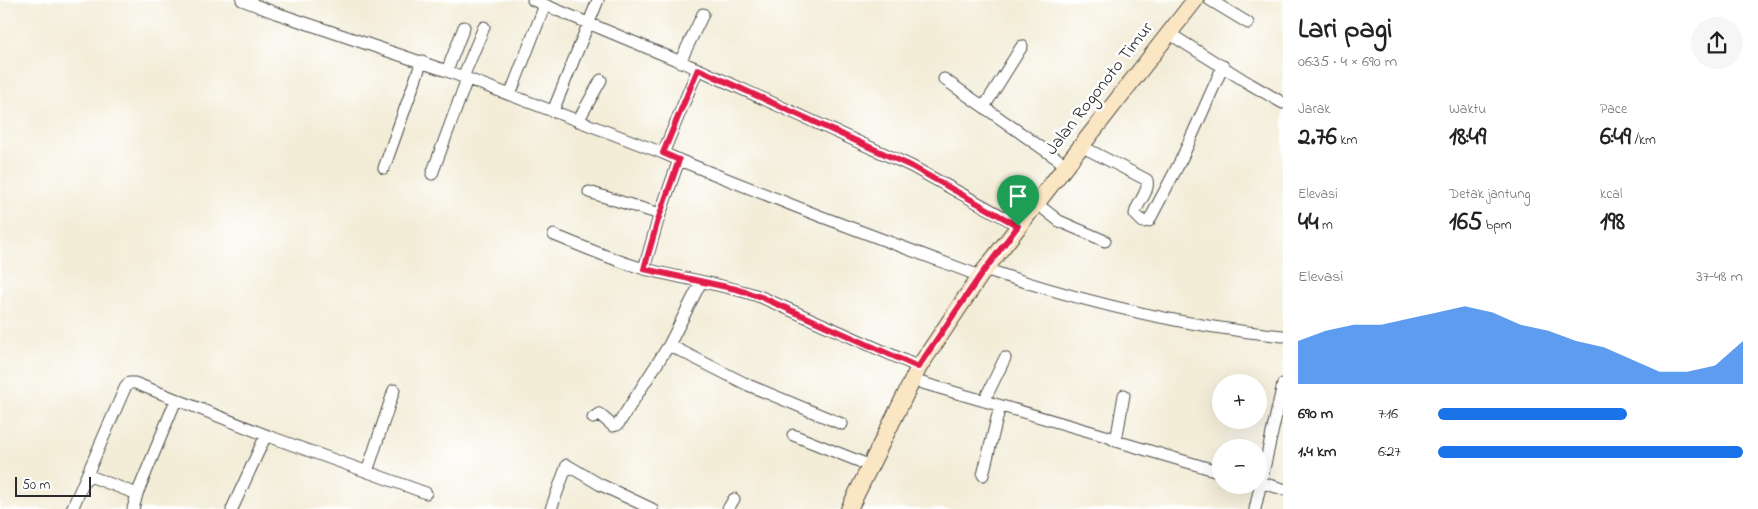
<!DOCTYPE html>
<html lang="id">
<meta charset="utf-8">
<style>
:root{--surface:#fff;--page:#f6f6f6;--text:#222;--muted:#767676;--accent:#1a73e8}
body{margin:0;font-family:"Indie Flower",sans-serif;background:var(--page);color:var(--text);height:100vh;display:flex;flex-direction:column;font-size:19px;white-space:nowrap}
*{box-sizing:border-box;margin:0}
p{font-size:16px;color:var(--muted)}
.icon{flex:none;width:28px;height:28px;fill:none;stroke:currentColor;stroke-width:2;stroke-linecap:round;stroke-linejoin:round}
.map{position:relative;flex:1;overflow:hidden}
.side{display:flex;flex-direction:column;background:var(--surface);width:475px}
.side>*{flex:none}
.tools{position:absolute;left:1212px;top:374px;display:grid;gap:10px}
.tools a{display:grid;place-items:center;width:55px;height:55px;border-radius:50%;background:var(--surface);box-shadow:0 5px 20px #0002;font-size:25px}
.scale{position:absolute;left:15px;bottom:12px;width:76px;box-sizing:border-box;padding-left:5px;border:2px solid #2b2b2b;border-top:0;font-size:14px;line-height:18px;white-space:nowrap;color:#2b2b2b;-webkit-text-stroke:4px #fff;paint-order:stroke}
.pin{position:absolute;display:grid;place-items:center;width:42px;height:42px;color:#fff;margin:-51px -21px;border-radius:50% 50% 50% 0;rotate:-45deg;box-shadow:0 0 5px #0007}
.pin .icon{rotate:45deg}
.round{display:grid;place-items:center;flex:none;width:52px;height:52px;border-radius:26px;background:var(--page)}
.headline{display:flex;align-items:center;justify-content:space-between;height:85px;padding:0 15px}
h1{font-size:28px;font-weight:800;line-height:38px}
.figures{display:grid;grid-template-columns:repeat(3,1fr);gap:8px;height:85px;padding:5px 15px}
.figures div{display:grid;align-content:center}
.figures b{font-size:25px;font-weight:800}
.figures small{font-size:14px;font-weight:400}
.figures p{font-size:14px}
.chart{height:140px;padding:10px 15px}
.chart p{display:flex;justify-content:space-between}
.chart svg{width:100%;height:90px;margin-top:5px;fill:var(--accent);opacity:.7}
ul{padding:0 15px;list-style:none;font-size:16px}
li{display:grid;grid-template-columns:80px 60px 1fr;align-items:center;height:38px}
li i{height:12px;border-radius:6px;background:var(--accent)}
main{display:flex;flex:1;min-height:0}
.map>svg:first-child{display:block}
.lines{fill:none;stroke-linecap:round;stroke-linejoin:round}
.street-casing{stroke:#494845;stroke-width:13}
.secondary-casing{stroke:#494845;stroke-width:18}
.street{stroke:#fff;stroke-width:11}
.secondary{stroke:#fbe6c3;stroke-width:16}
.route-casing{stroke:#fff;stroke-width:10}
.route{stroke:#e11d48;stroke-width:6}
.labels{text-anchor:middle;dominant-baseline:central;stroke-width:5;stroke-linejoin:round;paint-order:stroke}
.street-label{font-size:18px;fill:#2b2b2b;stroke:#fff}
</style>
<main>
<div class="map">
<svg width="1283" height="509" viewBox="0 0 1283 509">
<rect width="100%" height="100%" fill="#fff"/>
<filter id="ink" filterUnits="userSpaceOnUse"><feTurbulence type="fractalNoise" baseFrequency=".02" numOctaves="2"/><feDisplacementMap in="SourceGraphic" scale="10" xChannelSelector="R" yChannelSelector="G"/><feConvolveMatrix kernelMatrix="1 2 1 2 8 2 1 2 1" color-interpolation-filters="sRGB"/></filter>
<filter id="wash" filterUnits="userSpaceOnUse"><feTurbulence type="fractalNoise" baseFrequency=".0096" numOctaves="4" result="noise"/><feDisplacementMap in="SourceGraphic" scale="20" xChannelSelector="R" yChannelSelector="G"/><feGaussianBlur stdDeviation="1.12" result="paint"/><feColorMatrix in="noise" values="0 0 0 0 0 0 0 0 0 0 0 0 0 0 0 0 0 1.4 0 .05"/><feComposite in="paint" operator="in"/></filter>
<g filter="url(#wash)">
<rect width="100%" height="100%" fill="#f3edd8"/>
</g>
<g filter="url(#ink)">
<g class="lines">
<g class="street-casing">
<path id="street" d="M242,0L276,13L447,71L663,153
M533,0L698,69L911,166L1018,225
M1210,0L1248,23
M1170,34L1250,84L1283,103
M680,62L703,14
M447,71L464,27
M463,77L484,27
M944,79L1066,165
M510,95L545,5
M984,107L1022,46
M553,111L598,0
M578,121L601,80
M1081,146L1147,180C1150,192 1137,202 1135,214L1143,222L1149,221L1182,158L1223,66
M679,160L817,215L980,276
M384,168L422,61
M432,174L467,79
M589,192L660,214
M1036,203L1059,221L1105,241
M554,235C584,247 614,261 645,269C683,279 723,284 761,297L919,367
M644,269L658,220L679,160L663,153L698,69
M985,269C1082,302 1181,326 1283,336
M669,345L748,385L842,424
M912,380L1109,437L1116,441L1221,472
M984,401L1005,358
M593,418L599,414L613,426L617,425L619,423L669,345L701,282
M793,435L871,466
M1116,441L1124,395
M367,472L394,390
M87,475L137,494
M983,475L1000,406
M1259,482L1283,489
M72,509L125,388L129,383H135L268,436L426,493
M133,509L137,494L176,400
M232,509L266,435
M551,509L567,465L599,484L652,509
M728,509L734,499
M1255,509L1283,384"/>
</g>
<g class="secondary-casing">
<path id="secondary" d="M849,509L919,367L980,276L1195,0"/>
</g>
<use href="#street" class="street"/>
<use href="#secondary" class="secondary"/>
</g>
</g>
<g class="lines" filter="url(#ink)">
<g class="route-casing">
<path id="route" d="M698,69L911,166L1018,226L980,276L918,367L761,297L736,289L644,269L658,220L679,160L663,153Z"/>
</g>
<use href="#route" class="route"/>
</g>
<g class="labels">
<g class="street-label">
<text transform="translate(1100 89) rotate(-52)">Jalan Rogonoto Timur</text>
</g>
</g>
</svg>
<div class="tools">
<a>+</a>
<a>−</a>
</div>
<div class="scale">50 m</div>
<div class="pin" style="left:1018px;top:226px;background:#1e9e55"><svg class="icon" aria-label="arrive" viewBox="0 0 24 24"><path d="M6 21V4h12l-3 4 3 4H6"/></svg></div>
</div>
<section class="side">
<div class="headline"><div><h1>Lari pagi</h1><p>06:35 · 4 × 690 m</p></div><a class="round"><svg class="icon" aria-label="share" viewBox="0 0 24 24"><path d="M12 15V3M7 8l5-5 5 5M5 13v7h14v-7"/></svg></a></div>
<div class="figures">
<div><p>Jarak</p><b>2.76<small> km</small></b></div>
<div><p>Waktu</p><b>18:49</b></div>
<div><p>Pace</p><b>6:49<small> /km</small></b></div>
</div>
<div class="figures">
<div><p>Elevasi</p><b>44<small> m</small></b></div>
<div><p>Detak jantung</p><b>165<small> bpm</small></b></div>
<div><p>kcal</p><b>198</b></div>
</div>
<div class="chart"><p><span>Elevasi</span>37–48 m</p>
<svg viewBox="0 0 160 44" preserveAspectRatio="none"><path d="M0 44V23L10 18L20 15L30 15L40 12L50 9L60 6L70 9L80 15L90 18L100 23L110 26L120 32L130 38L140 38L150 35L160 23V44z"/></svg>
</div>
<ul>
<li><b>690 m</b>7:16<i style="width:62%"></i></li>
<li><b>1.4 km</b>6:27<i style="width:100%"></i></li>
</ul>
</section>
</main>
